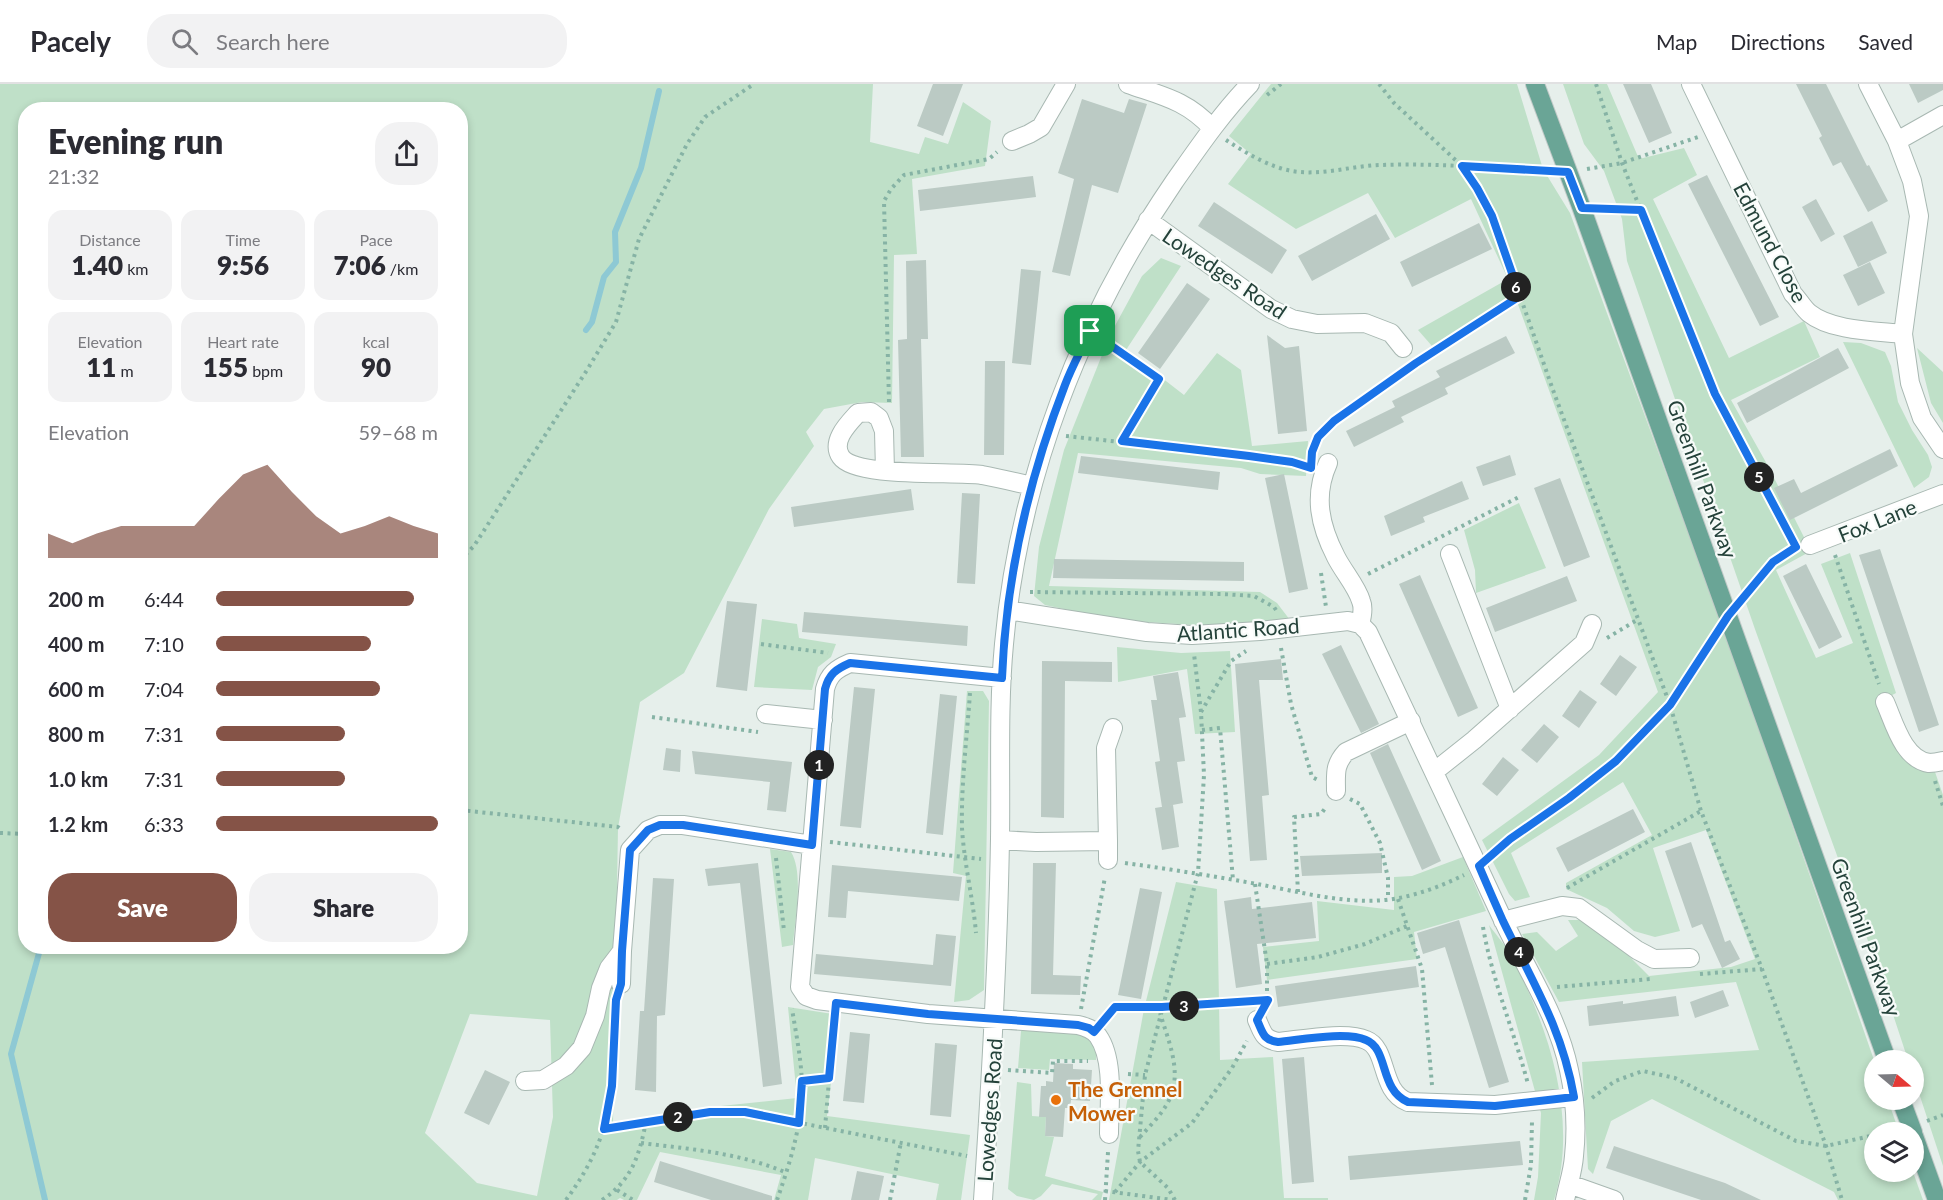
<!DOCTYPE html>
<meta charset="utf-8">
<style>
:root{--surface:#fff;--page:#f2f2f3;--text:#2b2b33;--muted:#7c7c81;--line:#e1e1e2;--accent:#855347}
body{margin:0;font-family:Lato,sans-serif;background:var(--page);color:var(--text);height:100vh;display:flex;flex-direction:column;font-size:22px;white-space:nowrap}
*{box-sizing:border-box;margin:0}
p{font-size:20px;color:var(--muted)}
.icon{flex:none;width:33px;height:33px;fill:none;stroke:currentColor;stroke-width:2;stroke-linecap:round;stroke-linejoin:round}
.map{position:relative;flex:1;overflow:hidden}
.sheet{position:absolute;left:18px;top:18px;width:450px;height:852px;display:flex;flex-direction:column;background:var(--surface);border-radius:24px;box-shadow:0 3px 9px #0003}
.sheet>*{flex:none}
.needle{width:39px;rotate:109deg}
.buttons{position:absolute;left:1864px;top:966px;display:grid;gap:12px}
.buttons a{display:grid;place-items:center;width:60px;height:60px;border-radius:50%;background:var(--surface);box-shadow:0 3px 9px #0003;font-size:30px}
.pin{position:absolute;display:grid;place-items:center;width:51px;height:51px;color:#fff;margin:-26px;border-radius:12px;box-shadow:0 3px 9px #0006}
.km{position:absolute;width:30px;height:30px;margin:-15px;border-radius:50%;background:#222;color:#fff;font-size:16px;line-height:30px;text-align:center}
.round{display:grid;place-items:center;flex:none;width:63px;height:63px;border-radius:24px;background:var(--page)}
.summary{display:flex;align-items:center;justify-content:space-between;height:102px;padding:0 30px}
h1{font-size:33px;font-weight:800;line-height:45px}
.figures{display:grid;grid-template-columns:repeat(3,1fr);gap:9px;height:102px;padding:6px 30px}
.figures div{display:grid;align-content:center;border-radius:15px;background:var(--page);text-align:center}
.figures b{font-size:26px;font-weight:800}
.figures small{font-size:16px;font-weight:400}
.figures p{font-size:16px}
.chart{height:168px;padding:12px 30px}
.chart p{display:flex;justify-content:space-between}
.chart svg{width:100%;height:108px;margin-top:6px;fill:var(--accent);opacity:.7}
.button{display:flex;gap:12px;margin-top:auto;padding:12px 30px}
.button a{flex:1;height:69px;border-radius:24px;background:var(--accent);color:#fff;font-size:24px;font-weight:800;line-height:69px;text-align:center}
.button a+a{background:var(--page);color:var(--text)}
ul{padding:0 30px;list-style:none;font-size:20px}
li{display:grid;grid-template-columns:96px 72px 1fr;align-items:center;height:45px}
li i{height:15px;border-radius:8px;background:var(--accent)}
header{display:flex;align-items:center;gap:36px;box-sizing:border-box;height:84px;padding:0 30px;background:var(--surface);border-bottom:2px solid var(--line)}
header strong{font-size:28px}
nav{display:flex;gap:33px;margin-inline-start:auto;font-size:21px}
.search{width:420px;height:54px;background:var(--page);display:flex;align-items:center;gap:15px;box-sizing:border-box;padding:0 21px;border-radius:24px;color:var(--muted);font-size:22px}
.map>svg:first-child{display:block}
.green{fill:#bfe0c8;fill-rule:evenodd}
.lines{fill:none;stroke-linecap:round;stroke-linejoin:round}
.stream{stroke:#8ec9d4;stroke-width:6}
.building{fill:#bbcac4}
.minor-casing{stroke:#a8b8b2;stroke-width:20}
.major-casing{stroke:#c2cac8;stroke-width:20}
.path{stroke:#86b3a5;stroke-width:4;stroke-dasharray:3 4.5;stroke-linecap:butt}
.minor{stroke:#fff;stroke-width:18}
.major{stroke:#6aa596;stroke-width:18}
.route-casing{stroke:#fff;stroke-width:12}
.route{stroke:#1a73e8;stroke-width:8}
.food-dot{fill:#e8710a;stroke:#f7fbf9;stroke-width:2}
.labels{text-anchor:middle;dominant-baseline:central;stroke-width:4.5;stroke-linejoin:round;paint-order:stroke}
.street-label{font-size:21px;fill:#24423a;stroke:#f7fbf9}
.food-label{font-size:21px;font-weight:bold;fill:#c56008;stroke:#f7fbf9;text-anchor:start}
</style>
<header>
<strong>Pacely</strong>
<div class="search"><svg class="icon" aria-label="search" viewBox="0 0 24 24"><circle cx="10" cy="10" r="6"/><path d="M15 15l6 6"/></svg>Search here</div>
<nav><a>Map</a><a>Directions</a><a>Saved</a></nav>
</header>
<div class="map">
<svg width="1943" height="1116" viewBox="0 0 1943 1116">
<rect width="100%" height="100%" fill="#e6efeb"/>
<path class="green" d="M0,0H873L870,58L919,70L925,53L948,60L963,18L991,37L985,82L912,95L917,170L894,171L892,319L862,318L824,325L806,348L814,362L769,425L684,589L640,618L618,744L613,1039L692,1025L797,1014L788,923L839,931L827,1032L970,1051L961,1116H936L939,1100L815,1074L808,1116H774L781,1091L660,1068L637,1116H624L620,1114L617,1116H0ZM26,26H460V862H26ZM470,930L550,936L553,1033L537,1112L477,1099L425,1049Z
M1271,0H1517L1543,85L1570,129L1731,565L1875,979V1016H1888L1899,1048H1875V1088H1913L1923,1116H1838L1834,1108L1652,1015L1611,1037L1593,1090L1588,1085L1582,978L1759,966L1736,898L1559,918L1522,850L1537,848L1556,867L1578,852L1568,836H1581L1627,870L1649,892L1731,883L1755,875L1706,746L1653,764L1680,847L1655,853L1634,847L1607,824L1566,805V799L1652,751L1623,698L1511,769L1530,813L1515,817L1509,810L1482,756L1599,671L1658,608L1515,212L1432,262L1418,246L1508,195L1471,115L1395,154L1368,109L1296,145L1228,100L1251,70L1229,52Z
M1563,0H1607L1639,75L1684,64L1697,91L1653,115L1729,274L1804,237L1820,273L1731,316L1768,382L1811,467L1776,486L1816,574L1853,559L1821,480L1850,469L1896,609L1877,619L1913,680L1935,688L1943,711V1082L1914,994V976H1908L1876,879L1756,548L1627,177L1622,135L1604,87L1584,60Z
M1161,174L1181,182L1126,266L1184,311L1217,269L1241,286L1252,362L1308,357L1306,392L1260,390L1241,384L1078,369L1049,502L1260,508L1277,519L1290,536L1274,540L1194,541L1116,536L1045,521L1034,512L1039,463L1064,366L1110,251L1142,192Z
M1843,258L1861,259L1885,268L1891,282L1898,318L1912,346L1928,371L1932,383L1929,393L1914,404Z
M1917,264L1943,288V339L1931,319Z
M1519,419L1546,484L1476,509L1475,486L1464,446Z
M762,535L797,540L799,554L836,560L831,573L818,583L812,606L754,603Z
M1117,563L1181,569L1230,567L1235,648L1195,650L1187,585L1118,598Z
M967,607H983L989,617L984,906L969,916L954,918L966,792L953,789Z
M770,765L791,768C804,789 795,835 793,861L782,863Z
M1463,773L1486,827L1414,848L1417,875L1267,896L1263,863L1319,857L1317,817L1394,826V793L1412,792Z
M1176,798L1217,805L1220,976L1273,973L1284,1114H1328V1116H1109L1144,925Z
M1489,841C1497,852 1507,863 1513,875C1520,886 1524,898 1529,909C1557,972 1575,1048 1554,1116H1534L1538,1093L1541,1029Z
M1029,945L1068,947L1092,956L1096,965V976L1050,975L1049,986L1018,984L1021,947Z
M1017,998L1031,1000L1032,1032L1046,1033L1045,1052L1054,1053L1045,1092L1103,1108L1101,1116H1092L1098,1110L1052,1100L1041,1112L1034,1116L1017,1112L1008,1105Z"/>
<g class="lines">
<path class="stream" d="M586,246L592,238L604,193L616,178L615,148L641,84L659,7
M460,434L464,432
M41,862L11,970L45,1116"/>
</g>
<path class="building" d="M933,0H963L943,52L917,42Z
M1623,0H1651L1672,49L1649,59Z
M1796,0H1826L1867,82L1869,81L1888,117L1868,128L1841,78L1833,82L1819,54L1822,52Z
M1909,0H1943V6L1918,19Z
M1082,15L1124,29L1129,15L1147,20L1118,109L1092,101L1070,192L1052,188L1074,95L1058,89Z
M1707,91L1779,233L1760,242L1688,100Z
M1033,92L1036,113L920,127L918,106Z
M1816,115L1835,150L1821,158L1802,123Z
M1214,118L1287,166L1272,190L1198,142Z
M1376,130L1390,155L1312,197L1298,172Z
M1872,137L1887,169L1858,183L1843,152Z
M1479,139L1492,165L1412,203L1400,178Z
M926,176L928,255H919H921L924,373H901L898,256L907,255L906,177Z
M1870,178L1885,209L1858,222L1843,191Z
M1021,185L1041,187L1031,281L1012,279Z
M1187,199L1210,215L1160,285L1138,269Z
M1267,251L1285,264L1299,262L1307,347L1278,350Z
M1506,252L1515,269L1445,304L1444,302L1448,310L1401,333L1404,338L1354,363L1346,347L1395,323L1392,317L1440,293L1436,287Z
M1838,264L1849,284L1747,339L1737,319Z
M985,277H1005L1004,371H984Z
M1890,365L1898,382L1790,436L1774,404L1794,395L1801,409Z
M1510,371L1516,391L1483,402L1476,383Z
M1081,372L1220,388L1218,406L1078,389Z
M1284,390L1308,505L1289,509L1265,394Z
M1560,394L1590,473L1564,483L1534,404Z
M1462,397L1469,415L1423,433L1425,438L1391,452L1384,432Z
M911,405L914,426L794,443L791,423Z
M962,409L980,410L975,500L957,499Z
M1880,465L1939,641L1919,648L1859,471Z
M1054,475L1244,478V497L1053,494Z
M1806,480L1842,553L1819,565L1783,492Z
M1420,491L1478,624L1458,633L1399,500Z
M1567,492L1577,517L1495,548L1486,524Z
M727,517L757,520L747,607L716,603Z
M804,528L968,542L967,562L802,548Z
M1341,561L1379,640L1361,649L1322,570Z
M1620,571L1637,583L1616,612L1600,600Z
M1281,575L1283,596H1259L1269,711L1262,712L1267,776L1250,777L1235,580Z
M1042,577L1112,578V598L1065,597L1064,734L1041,733Z
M1178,588L1186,633L1179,634L1185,677L1177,678L1183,719L1162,723L1155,678L1160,677L1151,616H1157L1153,592Z
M854,603L875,605L861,744L840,742Z
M1580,606L1597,618L1579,644L1562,632Z
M940,610L957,612L943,751L926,749Z
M1544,640L1559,653L1537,679L1521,666Z
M1388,660L1441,777L1422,786L1370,669Z
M666,664L681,666L680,688L663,686Z
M692,667L792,678L786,728L767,726L770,698L695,690Z
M1503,673L1519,686L1497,712L1482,700Z
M1173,721L1179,763L1162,766L1155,724Z
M1633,725L1645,748L1568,788L1556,764Z
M1691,758L1725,858L1730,856L1740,875L1722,884L1702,840L1692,844L1665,767Z
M1382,769V789L1302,792L1300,772Z
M758,779L782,1000L763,1003L740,799L708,802L705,785Z
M1033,779H1056L1053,891L1081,892L1080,911L1031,910Z
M832,781L962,793L959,817L848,807L846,834L828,833Z
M653,794L674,795L665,931L657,932L656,1008L635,1006L640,927H644Z
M1140,804L1162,808L1141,915L1118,911Z
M1251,813L1252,825L1312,818L1316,854L1257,860L1262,900L1236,904L1224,817Z
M1459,836L1509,998L1489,1004L1445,863L1423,870L1417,849Z
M936,850L956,852L951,902L814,890L816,870L933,881Z
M1416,882L1419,903L1278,923L1275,902Z
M1723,906L1729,922L1695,934L1690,918Z
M1676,912L1679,932L1589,942L1587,922L1623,917V920Z
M850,948L870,950L864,1019L843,1017Z
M935,959L957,961L951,1033L930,1031Z
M1304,973L1314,1098L1292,1100L1282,975Z
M1054,979L1073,980V985L1092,986L1090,1017L1071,1016L1070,1024H1065L1063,1053L1045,1052L1046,1033H1039L1041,1002H1046V997L1053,998Z
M485,986L510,998L489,1041L464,1029Z
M1520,1057L1523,1081L1350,1096L1348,1072Z
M1614,1062L1725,1099L1761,1116H1701L1606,1084Z
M660,1077L772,1112V1116H711L654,1098Z
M857,1087L884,1092L879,1116H851Z"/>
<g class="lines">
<g class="minor-casing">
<path id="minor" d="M1128,0C1162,12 1186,16 1212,44
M1691,0L1793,210C1799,216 1803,224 1809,229C1831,247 1875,247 1903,250
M1868,0L1897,57L1912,97L1919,132L1903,250L1910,299L1922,334L1943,365
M1012,57L1029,50L1041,43L1066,0
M1897,57L1943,31
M1148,136L1271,225L1292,235L1317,240L1365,239L1391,249L1403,264
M1328,379C1313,412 1320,442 1336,473C1343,487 1357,503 1361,517C1364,524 1362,533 1360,540
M885,387L884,347L879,334L871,328L858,329C849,339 830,357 841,373C856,394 954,387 982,391C998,394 1015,398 1032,402
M1810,461L1943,410
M1450,470L1510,625
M1008,526L1147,548L1192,551L1260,547L1348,537L1360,540L1368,548C1414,644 1458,740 1503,836C1526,885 1558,932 1569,986C1575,1013 1577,1044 1574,1072C1573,1087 1568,1101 1565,1116
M1002,594L850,579C836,585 829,590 825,605L800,903L806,912L817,916L928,930L1078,941C1086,943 1093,945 1098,952C1115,976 1109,1022 1109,1050
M1885,618C1894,638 1903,675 1929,679C1933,679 1939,678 1943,677
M766,630L823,636
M1435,687L1474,656L1584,559L1592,540
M1336,707C1336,690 1334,681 1346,668L1411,637
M1000,756L1036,758L1108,757L1106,664L1113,644
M1108,776V757
M1503,837L1562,822L1579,824L1637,866L1654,875L1690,874
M621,900L622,867L630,766L648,746L660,741H683L812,761
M1257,936C1263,949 1263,955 1278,958C1300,956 1346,947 1366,956C1389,965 1379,1007 1408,1018L1495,1021L1573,1013
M525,997L543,996L566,982L582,964L595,932L601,904L609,884L622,867
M1569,1100L1614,1116
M983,1116C991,996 998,876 1000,755C1001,690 998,624 1004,560C1019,394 1080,235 1174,98C1198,64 1221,30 1250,0"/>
</g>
<g class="major-casing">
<path id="major" d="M1535,0L1582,125L1887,976
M1901,1016L1913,1048
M1914,1052L1937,1116"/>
</g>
<path class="path" d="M1379,0L1394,19L1462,82L1477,103L1492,132L1553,306L1670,621L1701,727L1762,885L1826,1062L1842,1116
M1596,0L1622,79L1641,127L1715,310L1793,457
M1267,11L1281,0
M1226,56C1246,69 1269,83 1292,87C1321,92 1351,82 1380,81C1436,79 1493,84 1550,87
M1587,85L1622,79L1698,53
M1602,125L1641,127
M1104,256L1159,295L1122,357
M1417,279L1520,212
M889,318L884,117L891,105L904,91L989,75L997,68
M1066,352L1249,372L1292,378L1308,383
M1313,366L1318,353L1334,337L1411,283
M1835,471L1879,600
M460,476L474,462L587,286L616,238L639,155L687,60L705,33L754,0
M1321,489L1326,523
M1368,490L1519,413
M1030,508L1222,510L1254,512L1274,523L1276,526
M1741,517L1773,478L1792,465
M1607,554L1637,536
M761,560L828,569
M1281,564L1291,620L1312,693L1318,696
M970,609C967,653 961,699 962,744C964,779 973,814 976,849
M1201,628L1231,577L1246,567
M652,633L758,648
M1202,646L1220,644L1233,796
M1935,697L1943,722
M1350,715L1360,720L1380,759L1388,794V815
M460,726L618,743L622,746
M0,749L26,750
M830,758L981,775
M1492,771L1510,755L1569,714L1616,677L1670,621L1715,552
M776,774L784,847
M1125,779C1169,785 1213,792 1257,800C1301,808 1354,823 1399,814C1420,810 1444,801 1464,791
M1255,800L1267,880V916L1265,921
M1567,804L1701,727
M1298,808L1294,733L1321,730L1326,723
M1398,815L1422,885L1432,1001
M1483,843C1492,896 1514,947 1528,1000
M1267,880L1318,873L1365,860L1407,842
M1700,890L1762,885
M1557,903L1651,895
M1081,925L1105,793
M1106,934L1115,923H1162L1252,917
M1008,986L1052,989L1053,977H1088
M1128,990L1145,991
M802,997L829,994
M1592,1014L1615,997L1643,987L1675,994L1796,1057L1826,1062L1875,1051
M1927,1037L1943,1031
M825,1044L834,937
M604,1045L710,1028H745L967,1072
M1885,1048L1894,1047
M1140,1053C1149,1043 1160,1032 1167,1020C1184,991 1169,959 1160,929
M641,1059C690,1065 741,1069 787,1089
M617,1106L633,1116
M1105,1107L1173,1116
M1115,1108L1140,1078L1192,1039L1232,984L1247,957
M566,1116C582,1094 595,1072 603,1046C615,1011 613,972 615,935
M602,1116C632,1096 639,1072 646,1038
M777,1116C790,1079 803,1038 802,999C801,974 796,949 792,925
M890,1116L901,1058
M1105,1116L1108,1068
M1175,1116L1168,1104L1140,1078L1138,1067L1145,991L1198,789L1204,691L1201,628L1194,570
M1525,1116L1531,1081L1532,1037"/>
<use href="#minor" class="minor"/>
<use href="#major" class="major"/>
</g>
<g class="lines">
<g class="route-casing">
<path id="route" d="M1462,82L1568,88L1582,124L1641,126L1715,310L1796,463L1773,478L1728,532L1670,621L1616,677L1569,714L1510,755L1479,782C1487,801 1495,819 1503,837C1533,899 1562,944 1574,1013L1495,1022L1408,1018C1379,1006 1389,965 1366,956C1346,947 1300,956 1278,958C1263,956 1263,949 1257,936L1268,916L1162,923H1115L1094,948L1089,944L1078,941L928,930L836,919L829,994L802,997L799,1039L745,1028H710L604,1045L612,1002L616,916L621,900L622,867L630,766L648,746L660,741H683L812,761L825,605C829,590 836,585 850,579L1002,594C1006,494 1029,394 1065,301C1072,282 1082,265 1090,247L1159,295L1122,357L1249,372L1292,378L1311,384L1312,368L1318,353L1334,337L1416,279L1520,212L1492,132L1477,104Z"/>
</g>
<use href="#route" class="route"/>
</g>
<circle class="food-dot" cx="1056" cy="1016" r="6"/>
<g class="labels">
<g class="street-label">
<text transform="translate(1771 158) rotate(62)">Edmund Close</text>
<text transform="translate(1225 189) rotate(34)">Lowedges Road</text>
<text transform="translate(1703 395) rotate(70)">Greenhill Parkway</text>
<text transform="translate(1877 436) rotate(-22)">Fox Lane</text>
<text transform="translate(1238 545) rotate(-4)">Atlantic Road</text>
<text transform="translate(1867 853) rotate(70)">Greenhill Parkway</text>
<text transform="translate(989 1026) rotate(-86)">Lowedges Road</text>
</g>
<g class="food-label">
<text x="1068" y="1004">The Grennel<tspan x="1068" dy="24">Mower</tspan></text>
</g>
</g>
</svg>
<div class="buttons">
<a><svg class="needle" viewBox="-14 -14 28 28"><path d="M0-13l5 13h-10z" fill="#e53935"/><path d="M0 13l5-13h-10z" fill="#7c7c81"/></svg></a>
<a><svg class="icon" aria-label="layers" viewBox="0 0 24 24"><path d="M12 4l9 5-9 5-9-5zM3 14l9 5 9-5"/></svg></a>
</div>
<div class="pin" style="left:1090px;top:247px;background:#1e9e55"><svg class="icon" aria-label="arrive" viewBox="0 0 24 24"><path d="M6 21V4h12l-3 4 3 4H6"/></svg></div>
<b class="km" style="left:819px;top:681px">1</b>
<b class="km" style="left:678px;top:1033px">2</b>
<b class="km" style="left:1184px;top:922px">3</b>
<b class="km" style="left:1519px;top:868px">4</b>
<b class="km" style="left:1759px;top:393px">5</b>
<b class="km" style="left:1516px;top:203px">6</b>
<section class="sheet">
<div class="summary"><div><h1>Evening run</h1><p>21:32</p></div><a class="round"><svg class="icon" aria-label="share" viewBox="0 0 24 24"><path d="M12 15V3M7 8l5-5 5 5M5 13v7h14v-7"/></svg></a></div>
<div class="figures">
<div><p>Distance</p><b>1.40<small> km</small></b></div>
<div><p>Time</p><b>9:56</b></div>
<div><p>Pace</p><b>7:06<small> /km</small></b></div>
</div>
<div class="figures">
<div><p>Elevation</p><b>11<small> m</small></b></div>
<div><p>Heart rate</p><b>155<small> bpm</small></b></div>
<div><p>kcal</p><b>90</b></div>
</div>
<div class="chart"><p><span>Elevation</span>59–68 m</p>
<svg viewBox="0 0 160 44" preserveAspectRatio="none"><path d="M0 44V34L10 38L20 34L30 31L40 31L50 31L60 31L70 20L80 10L90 6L100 17L110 27L120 34L130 31L140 27L150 31L160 34V44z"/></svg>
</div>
<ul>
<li><b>200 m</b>6:44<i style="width:89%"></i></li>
<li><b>400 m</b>7:10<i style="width:70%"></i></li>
<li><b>600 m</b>7:04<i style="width:74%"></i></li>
<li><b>800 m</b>7:31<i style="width:58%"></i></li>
<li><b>1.0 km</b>7:31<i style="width:58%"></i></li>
<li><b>1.2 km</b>6:33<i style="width:100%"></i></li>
</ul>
<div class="button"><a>Save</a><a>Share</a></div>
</section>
</div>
